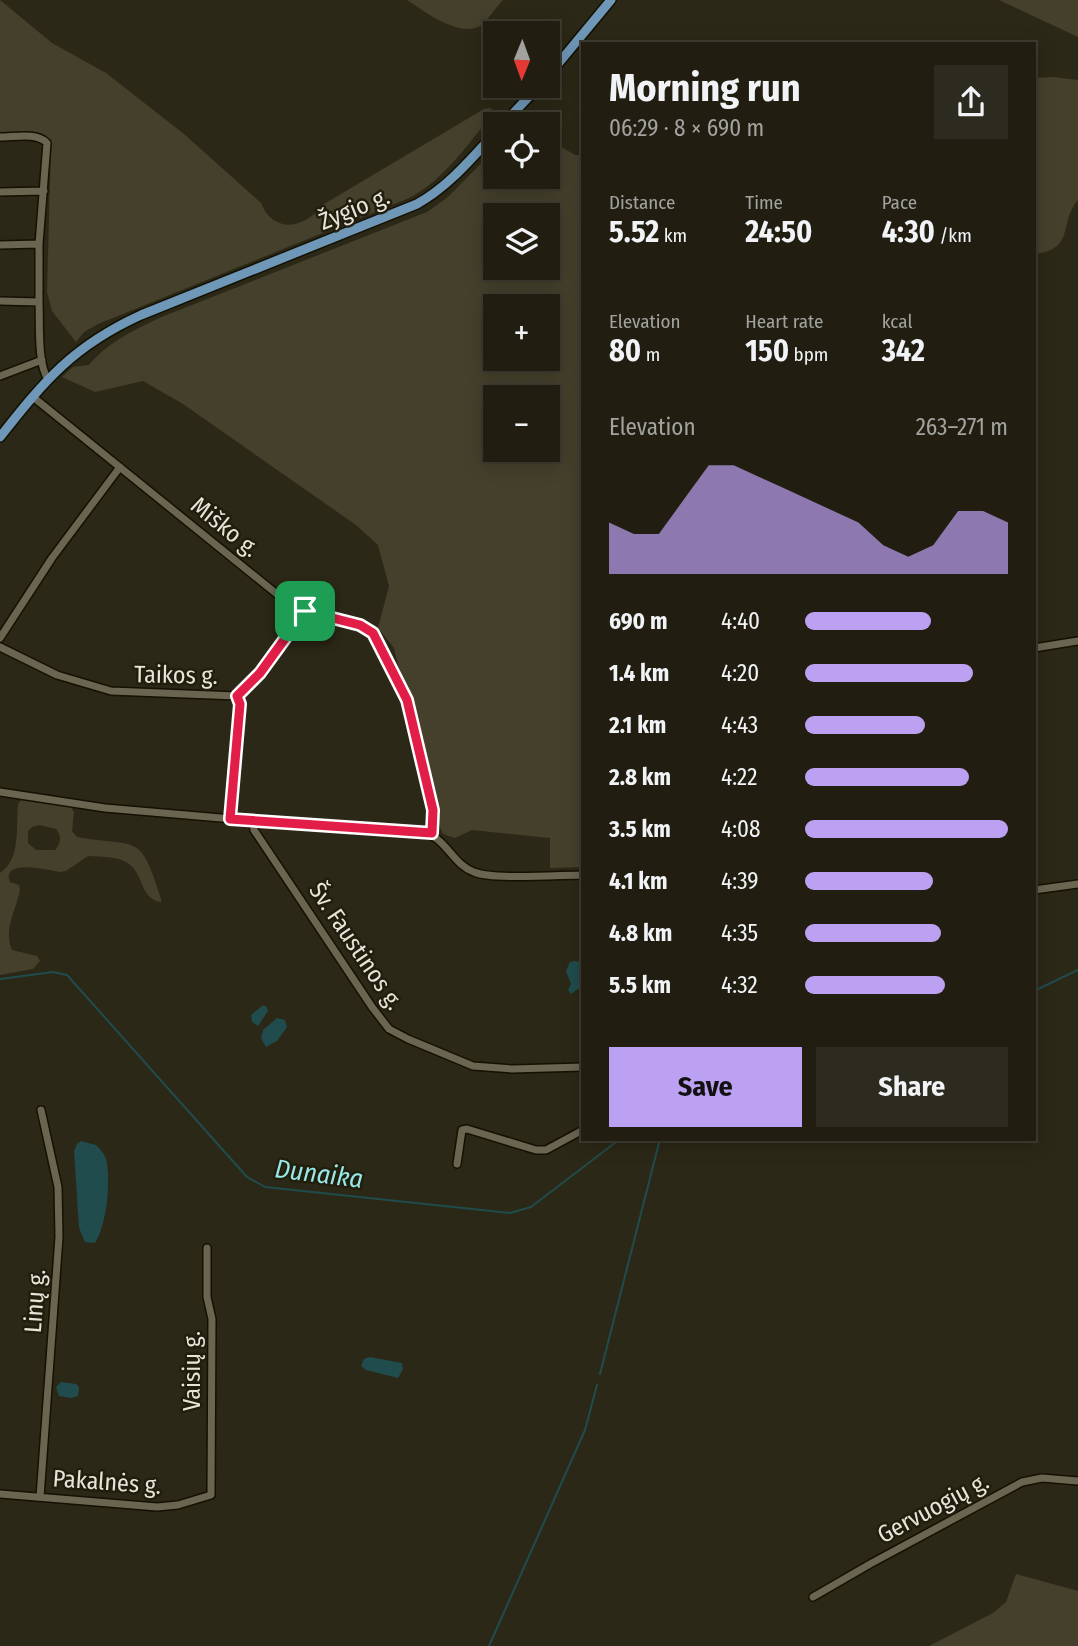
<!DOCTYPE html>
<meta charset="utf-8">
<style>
:root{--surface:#211e11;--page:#2d2b1f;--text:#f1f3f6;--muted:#a2a29f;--line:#3e3c31;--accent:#bca0f2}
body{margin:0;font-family:"Fira Sans Condensed",sans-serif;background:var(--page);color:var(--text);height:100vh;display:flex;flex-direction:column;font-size:26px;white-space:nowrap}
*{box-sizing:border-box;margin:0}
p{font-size:23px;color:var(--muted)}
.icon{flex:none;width:38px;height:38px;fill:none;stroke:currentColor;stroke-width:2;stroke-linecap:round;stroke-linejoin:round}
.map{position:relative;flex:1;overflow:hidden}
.panel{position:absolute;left:581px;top:42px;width:455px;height:1099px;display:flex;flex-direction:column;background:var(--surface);border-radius:0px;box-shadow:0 4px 18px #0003,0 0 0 2px var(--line)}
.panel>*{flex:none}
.needle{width:46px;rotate:181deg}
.controls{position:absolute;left:483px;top:21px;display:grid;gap:14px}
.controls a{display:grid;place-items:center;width:77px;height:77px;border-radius:0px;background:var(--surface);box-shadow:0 4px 18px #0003,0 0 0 2px var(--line);font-size:35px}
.pin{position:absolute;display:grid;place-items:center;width:60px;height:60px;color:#fff;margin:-30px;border-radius:14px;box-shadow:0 4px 10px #0006}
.round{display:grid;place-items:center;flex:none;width:74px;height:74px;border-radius:0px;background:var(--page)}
.head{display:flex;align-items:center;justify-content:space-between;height:119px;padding:0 28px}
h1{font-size:38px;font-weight:700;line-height:52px}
.metrics{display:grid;grid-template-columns:repeat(3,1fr);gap:10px;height:119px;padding:7px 28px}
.metrics div{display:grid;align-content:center}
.metrics b{font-size:30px;font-weight:700}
.metrics small{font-size:19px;font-weight:400}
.metrics p{font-size:19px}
.chart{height:196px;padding:14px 28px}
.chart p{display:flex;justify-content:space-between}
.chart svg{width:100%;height:126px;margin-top:7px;fill:var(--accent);opacity:.7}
.action{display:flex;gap:14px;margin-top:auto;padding:14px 28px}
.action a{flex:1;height:80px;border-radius:0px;background:var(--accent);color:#111;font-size:28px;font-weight:700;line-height:80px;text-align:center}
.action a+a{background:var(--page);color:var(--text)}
ul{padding:0 28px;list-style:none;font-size:23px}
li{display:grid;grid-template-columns:112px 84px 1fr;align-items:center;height:52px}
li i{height:18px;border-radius:9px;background:var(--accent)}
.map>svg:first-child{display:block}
.green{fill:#44402c;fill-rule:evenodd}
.water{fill:#204c4d}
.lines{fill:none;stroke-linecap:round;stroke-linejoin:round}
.stream{stroke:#204c4d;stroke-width:2}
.minor-casing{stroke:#141102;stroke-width:10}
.major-casing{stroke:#141102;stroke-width:12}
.minor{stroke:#696551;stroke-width:7}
.major{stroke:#6f98b8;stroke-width:9}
.route-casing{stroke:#fff;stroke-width:14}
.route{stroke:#e11d48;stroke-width:9}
.labels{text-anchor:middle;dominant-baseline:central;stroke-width:5;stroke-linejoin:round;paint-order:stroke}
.street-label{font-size:24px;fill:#e7e5da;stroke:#221e0d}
.water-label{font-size:26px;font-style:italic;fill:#97e8e9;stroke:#221e0d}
</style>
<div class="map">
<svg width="1078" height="1646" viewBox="0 0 1078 1646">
<rect width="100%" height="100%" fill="#2c2817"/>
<path class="green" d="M0,0L52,43L106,73L184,134L261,203C263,207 266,214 270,217C289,234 311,220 324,204L484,109L491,108L492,115C467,145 444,180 409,198L98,324L84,332L76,342L52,311L47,292L51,145L45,136L36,132L0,133Z
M407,0H503C496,7 488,20 480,26C459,38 424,11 407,0Z
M999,0H1078V37Z
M1053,77L1078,80V200C1058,223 1076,250 1034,254V78Z
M548,139L575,155H583V867L550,868V838L472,830L455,838L443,834L438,822L435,797L413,702L399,669L394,648L378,628L389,586L378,545L356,525L183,404L143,381L95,392L62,377L73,367L89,365C108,342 133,331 159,318L427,212L448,197L495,149V177H548ZM495,215H548V268H495ZM495,306H548V359H495ZM495,397H548V450H495Z
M21,800L70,806L74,812L72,831L77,837C139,848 140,831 161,899V902C139,899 144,871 126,862C116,856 99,857 88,856L66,871L60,872C49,870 0,858 10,882L19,885L20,890C16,910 3,930 12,950L37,956L40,961L33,969L0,975V873C21,860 16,826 18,804ZM39,825L56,829C62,836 61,843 55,850H36L28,843V831L32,827Z
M1016,1574L1078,1591V1646H929L993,1613L1006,1602Z"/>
<path class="water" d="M575,961L583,962V990L578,989L571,994L568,990L571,984L566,971L570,962Z
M262,1006H266L268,1011L258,1026L252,1022L251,1015Z
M277,1018L285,1020L287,1027L277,1041L266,1047L261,1038L263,1030Z
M81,1141L96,1145C100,1149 104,1153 106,1159C111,1180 107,1224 95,1243L85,1242L79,1228L74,1151L77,1144Z
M370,1357L402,1363L403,1369L398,1378L366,1370L361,1366L364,1359Z
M61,1382L76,1384L79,1387L78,1396L71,1398L59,1396L56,1387Z"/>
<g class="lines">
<path class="stream" d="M0,979L53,972L67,975L247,1177L265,1187L510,1213L531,1207L620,1139
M1034,991L1078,970
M600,1374L660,1139
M489,1646L585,1430L597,1385"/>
<g class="minor-casing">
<path id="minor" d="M0,137C15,137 37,132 47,143L39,244V302
M0,192L44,191
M0,245L39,244
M0,301L39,302C40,321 37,364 48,379
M0,376L42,360
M33,397L283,599L305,611L360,625L373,633L407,700L433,810L432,833
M0,638L52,558L120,467
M0,647L57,675L111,691L237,696L240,704L230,819
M1034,648L1078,641
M237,696L260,673L305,611
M0,792L105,808L313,826L419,831C447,836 450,863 474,872C491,880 560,875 583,875
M253,821L254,830L372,1007L389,1029L408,1039L473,1066L512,1069L583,1067
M1034,890L1078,884
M457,1164L462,1130L467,1129L536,1150H546L583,1130
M0,1494L157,1507L178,1505L211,1495L212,1319L207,1297V1248
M40,1497L59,1237L58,1187L41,1110
M813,1597L870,1564L1022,1482L1042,1478L1078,1481"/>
</g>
<g class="major-casing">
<path id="major" d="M548,76L611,0
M503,124L539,86
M0,437C45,380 73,346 141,315L417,204C448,187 471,159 495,133"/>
</g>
<use href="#minor" class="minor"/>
<use href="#major" class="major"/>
</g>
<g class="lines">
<g class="route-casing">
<path id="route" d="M305,611L360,625L373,633L407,700L433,810L432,833L230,819L240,704L237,696L260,673Z"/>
</g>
<use href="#route" class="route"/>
</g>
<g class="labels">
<g class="street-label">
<text transform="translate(354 209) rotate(-22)">Žygio g.</text>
<text transform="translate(225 527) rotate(39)">Miško g.</text>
<text transform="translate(176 675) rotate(1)">Taikos g.</text>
<text transform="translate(356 946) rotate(56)">Šv. Faustinos g.</text>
<text transform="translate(35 1301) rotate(-86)">Linų g.</text>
<text transform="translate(192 1371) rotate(-90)">Vaisių g.</text>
<text transform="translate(107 1482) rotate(4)">Pakalnės g.</text>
<text transform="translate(933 1508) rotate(-28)">Gervuogių g.</text>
</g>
<g class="water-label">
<text transform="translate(319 1174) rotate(7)">Dunaika</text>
</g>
</g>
</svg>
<div class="controls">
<a><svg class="needle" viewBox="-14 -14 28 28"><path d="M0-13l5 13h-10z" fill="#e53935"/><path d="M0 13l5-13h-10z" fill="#a2a29f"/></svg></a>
<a><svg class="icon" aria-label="locate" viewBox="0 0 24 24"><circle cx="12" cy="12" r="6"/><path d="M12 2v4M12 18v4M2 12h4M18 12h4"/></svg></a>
<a><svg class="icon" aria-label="layers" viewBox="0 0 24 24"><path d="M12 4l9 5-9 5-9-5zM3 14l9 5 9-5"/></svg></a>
<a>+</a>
<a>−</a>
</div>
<div class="pin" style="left:305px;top:611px;background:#1e9e55"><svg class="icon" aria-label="arrive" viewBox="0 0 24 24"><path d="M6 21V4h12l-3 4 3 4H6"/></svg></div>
<section class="panel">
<div class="head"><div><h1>Morning run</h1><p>06:29 · 8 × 690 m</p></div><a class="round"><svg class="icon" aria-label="share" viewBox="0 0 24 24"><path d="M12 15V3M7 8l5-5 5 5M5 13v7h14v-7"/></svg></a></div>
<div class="metrics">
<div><p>Distance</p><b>5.52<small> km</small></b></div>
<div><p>Time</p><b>24:50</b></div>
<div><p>Pace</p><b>4:30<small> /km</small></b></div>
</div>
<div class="metrics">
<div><p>Elevation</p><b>80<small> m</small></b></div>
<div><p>Heart rate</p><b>150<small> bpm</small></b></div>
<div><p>kcal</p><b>342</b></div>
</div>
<div class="chart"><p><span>Elevation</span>263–271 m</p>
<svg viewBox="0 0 160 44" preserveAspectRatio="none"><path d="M0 44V26L10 30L20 30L30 18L40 6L50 6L60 10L70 14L80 18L90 22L100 26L110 34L120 38L130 34L140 22L150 22L160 26V44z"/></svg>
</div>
<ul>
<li><b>690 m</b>4:40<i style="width:62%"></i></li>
<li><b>1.4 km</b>4:20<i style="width:83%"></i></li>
<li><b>2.1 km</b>4:43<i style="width:59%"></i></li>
<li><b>2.8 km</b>4:22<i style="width:81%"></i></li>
<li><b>3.5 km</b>4:08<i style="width:100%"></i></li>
<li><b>4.1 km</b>4:39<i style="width:63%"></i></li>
<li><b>4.8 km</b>4:35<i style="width:67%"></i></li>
<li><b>5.5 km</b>4:32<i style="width:69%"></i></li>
</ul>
<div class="action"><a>Save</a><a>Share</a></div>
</section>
</div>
